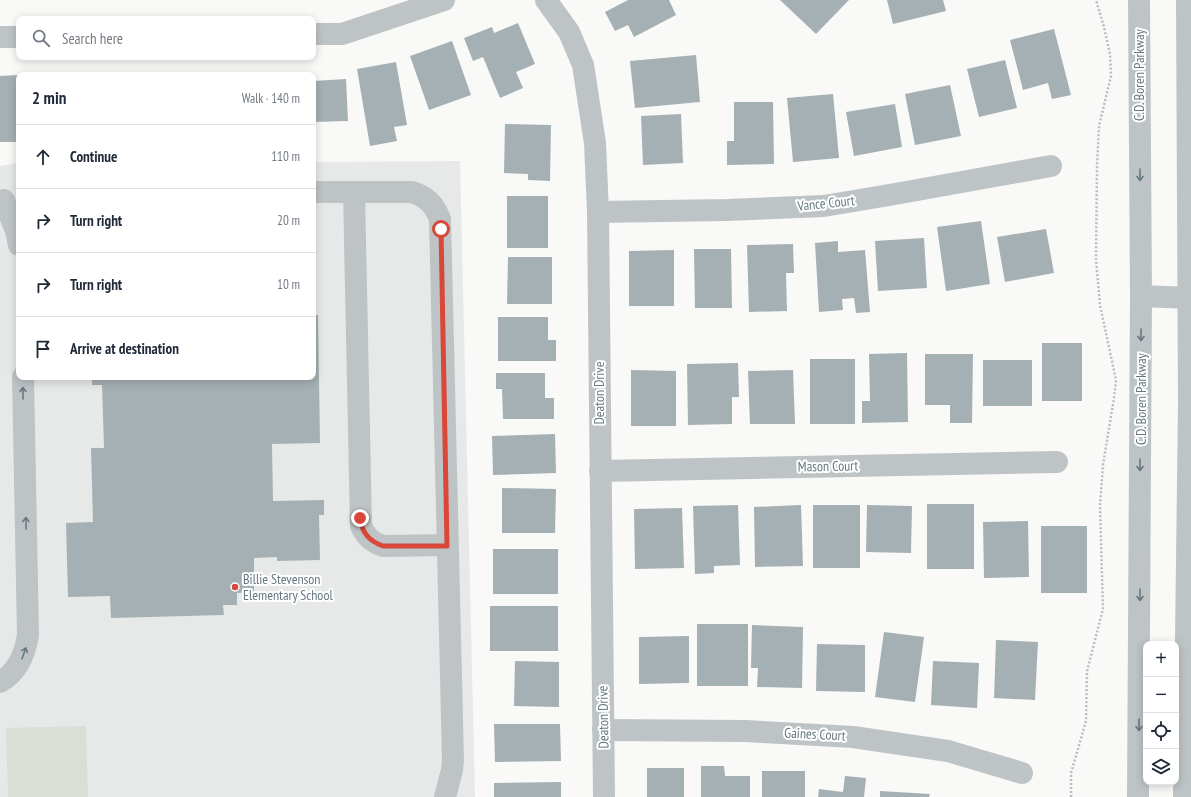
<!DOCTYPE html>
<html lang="en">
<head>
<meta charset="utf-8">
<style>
	body { margin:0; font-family:"PT Sans Narrow",sans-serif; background:#f6f6f7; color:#1f2937 }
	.controls { position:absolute; right:12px; bottom:12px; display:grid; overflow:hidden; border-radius:8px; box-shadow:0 2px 10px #0003 }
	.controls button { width:36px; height:36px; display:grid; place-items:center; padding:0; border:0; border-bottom:1px solid #e0e1e3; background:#fff; color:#1f2937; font:20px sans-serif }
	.stop { position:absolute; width:12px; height:12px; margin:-9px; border:3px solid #d84738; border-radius:50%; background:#fff }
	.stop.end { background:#d84738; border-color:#fff; box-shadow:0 1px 4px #0008 }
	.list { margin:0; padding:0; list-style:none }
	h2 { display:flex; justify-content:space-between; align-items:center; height:52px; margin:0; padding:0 16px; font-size:17px }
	h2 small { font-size:13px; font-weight:400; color:#747a83 }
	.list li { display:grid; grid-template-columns:26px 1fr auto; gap:12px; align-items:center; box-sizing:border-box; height:64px; padding:0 16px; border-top:1px solid #e0e1e3 }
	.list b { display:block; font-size:15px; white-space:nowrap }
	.list em { font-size:13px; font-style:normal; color:#747a83 }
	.icon { flex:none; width:22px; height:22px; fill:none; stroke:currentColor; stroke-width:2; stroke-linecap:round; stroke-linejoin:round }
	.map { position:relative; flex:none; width:1191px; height:797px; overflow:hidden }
	.search { position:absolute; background:#fff; box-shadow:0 2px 10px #0003; left:16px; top:16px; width:300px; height:44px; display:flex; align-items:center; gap:10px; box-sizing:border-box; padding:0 14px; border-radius:8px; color:#747a83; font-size:15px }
	.panel { position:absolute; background:#fff; box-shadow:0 2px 10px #0003; left:16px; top:72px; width:300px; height:308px; border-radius:8px }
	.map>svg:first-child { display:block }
	.built { fill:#e7e9e8 }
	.green { fill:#daded7 }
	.building { fill:#a5b0b4 }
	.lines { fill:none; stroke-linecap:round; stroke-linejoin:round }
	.path { stroke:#b9bdbf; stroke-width:2.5; stroke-dasharray:2 2; stroke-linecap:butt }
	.minor { stroke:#bec4c6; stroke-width:22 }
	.oneway { stroke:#667980 }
	.route { stroke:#d84738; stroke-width:5 }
	.poi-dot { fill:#d84738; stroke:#fff; stroke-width:1.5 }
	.labels { text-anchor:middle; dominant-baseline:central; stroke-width:4; stroke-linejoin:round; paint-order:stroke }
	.street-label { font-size:14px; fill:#667980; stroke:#fff }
	.poi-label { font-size:14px; fill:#667980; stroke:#fff; text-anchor:start }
</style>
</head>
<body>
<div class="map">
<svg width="1191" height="797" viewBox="0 0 1191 797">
	<rect width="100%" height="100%" fill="#f9f9f7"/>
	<path class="built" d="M460 161 475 797H0V166L19 163V377H313V162Z"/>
	<path class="green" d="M86 726 88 797H8L6 728Z"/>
	<g class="building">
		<path d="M628 0H669L676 15 634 37 628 25 615 31 605 12Z"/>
		<path d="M780 0H849L816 34Z"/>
		<path d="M887 0H943L946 11 893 24Z"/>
		<path d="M518 23 535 64 516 72 523 88 500 98 483 57 473 61 464 38 492 27 494 33Z"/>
		<path d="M1054 29 1071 95 1052 99 1048 83 1023 90 1010 40Z"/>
		<path d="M452 41 471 95 429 110 410 56Z"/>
		<path d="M696 55 700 102 635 108 630 61Z"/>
		<path d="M1005 60 1017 108 979 117 967 69Z"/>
		<path d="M396 62 407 125 394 127 397 141 370 146 357 69Z"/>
		<path d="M19 75V142H0V76Z"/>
		<path d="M346 79 348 121 313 122V81Z"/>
		<path d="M950 85 961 136 915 145 905 94Z"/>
		<path d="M833 94 839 158 793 162 787 98Z"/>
		<path d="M734 102H773L774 164 727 165V141H734Z"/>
		<path d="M895 104 902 147 854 156 846 112Z"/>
		<path d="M681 114 683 163 643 165 641 116Z"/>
		<path d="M505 124 551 125 550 181 528 180V174L504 173Z"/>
		<rect x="507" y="196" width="41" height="52"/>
		<path d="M981 221 990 284 946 291 937 227Z"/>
		<path d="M1046 229 1054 273 1005 282 997 237Z"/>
		<path d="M924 238 927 288 878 291 875 241Z"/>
		<path d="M838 241V252L865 250 870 312 856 313 854 298 842 299 843 310 819 312 815 243Z"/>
		<path d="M793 244 794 273H786L787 311 749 312 747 245Z"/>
		<path d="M694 249H731L732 308H695Z"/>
		<path d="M674 250V306H629V251Z"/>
		<path d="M508 257H552V304H507Z"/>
		<path d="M313 315H318L320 443 272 444 273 501 324 500V515H319L320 560 277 561V557L254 558V592L237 593V605H223L224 615 111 618 110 596 68 597 66 523 93 522 91 448H104L102 385H92V377H313Z"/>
		<path d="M498 317H548V340H556V361H498Z"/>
		<rect x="1042" y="343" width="40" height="58"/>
		<path d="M907 353 908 422 862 423V401H870L869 354Z"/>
		<path d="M925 354H973L972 423H950V405H925Z"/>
		<rect x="810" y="359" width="45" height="65"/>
		<rect x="983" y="360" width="49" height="46"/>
		<path d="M738 363 739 397H732V424L688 425 687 364Z"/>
		<path d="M631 370 676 371V426H631Z"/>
		<path d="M793 370 795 424H750L748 371Z"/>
		<path d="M496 373H545V398H554V419H503L502 389H496Z"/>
		<path d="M555 434 556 473 493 475 492 436Z"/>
		<path d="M502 488 556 489 555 533H502Z"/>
		<rect x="927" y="504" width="47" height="65"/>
		<path d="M738 505 740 565 714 566V573L695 574 693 506Z"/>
		<path d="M801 505 803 566 755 567 754 507Z"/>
		<rect x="813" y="505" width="47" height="63"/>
		<path d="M867 505 912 506 911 553 866 552Z"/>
		<path d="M682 508 684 568 635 569 634 509Z"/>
		<path d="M1028 521 1029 577 984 578 983 522Z"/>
		<rect x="1041" y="526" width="46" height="67"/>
		<rect x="493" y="549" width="65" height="45"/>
		<rect x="490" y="606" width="68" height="45"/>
		<rect x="697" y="624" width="51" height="62"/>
		<path d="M752 625 803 627 802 688 757 687 758 668H751Z"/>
		<path d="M884 632 924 637 915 702 875 697Z"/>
		<path d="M689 636V683L639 684V637Z"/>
		<path d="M996 640 1038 642 1035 700 994 698Z"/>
		<path d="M817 644 865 645V692L816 691Z"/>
		<path d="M515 661 559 662V707L514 706Z"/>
		<path d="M933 661 979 663 977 708 931 705Z"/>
		<path d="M494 724H560L561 761 495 762Z"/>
		<path d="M701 766H724L725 776H750V797H701Z"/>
		<rect x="647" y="768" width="37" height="29"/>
		<rect x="762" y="771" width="43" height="26"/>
		<path d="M845 776 866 778 864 797H818L819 789 843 792Z"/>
		<path d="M561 782V797H494V783Z"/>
		<path d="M880 791 930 794 929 797H880Z"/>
	</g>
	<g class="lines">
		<path class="path" d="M1071 797V773L1086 721 1087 671 1103 609 1100 506 1103 465 1114 398 1116 380 1100 305 1096 259 1097 166 1099 126 1111 76 1110 54 1104 27 1096 0"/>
		<g class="minor">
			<path d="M546 0 569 32 583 65 595 143 598 212 604 797"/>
			<path d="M313 34H342L444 0"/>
			<path d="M0 37H19"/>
			<path d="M313 192H412C427 197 434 204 440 219L453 760 452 770 445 797"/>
			<path d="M354 192 361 526C366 537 372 542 383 546L447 545"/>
			<path d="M4 200 16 231 19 245"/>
			<path d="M598 212 727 210 824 206 895 194 1051 166"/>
			<path d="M1141 296 1191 298"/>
			<path d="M600 471 1057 462"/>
			<path d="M0 682C18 672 25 654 28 635L23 377"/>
			<path d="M603 730 745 731 853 737 948 751 1022 773"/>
			<path d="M1138 797 1141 296 1139 0"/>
			<path d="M1184 797 1189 404 1187 0"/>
		</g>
	</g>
	<defs><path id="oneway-shaft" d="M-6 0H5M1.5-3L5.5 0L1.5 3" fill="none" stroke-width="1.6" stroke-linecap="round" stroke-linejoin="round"/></defs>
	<g class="oneway">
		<use href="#oneway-shaft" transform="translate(1140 175) rotate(90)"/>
		<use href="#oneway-shaft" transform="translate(1141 335) rotate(90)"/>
		<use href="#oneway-shaft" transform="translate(23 393) rotate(-91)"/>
		<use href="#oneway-shaft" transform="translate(1140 465) rotate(90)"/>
		<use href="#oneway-shaft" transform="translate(26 523) rotate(-91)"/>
		<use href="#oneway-shaft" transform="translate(1140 595) rotate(90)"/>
		<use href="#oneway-shaft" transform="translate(24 653) rotate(-71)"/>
		<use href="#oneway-shaft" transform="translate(1139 725) rotate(90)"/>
	</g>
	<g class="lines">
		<path class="route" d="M360 518C362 533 369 541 383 546H447L441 229"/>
	</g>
	<circle class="poi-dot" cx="235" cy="587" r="4"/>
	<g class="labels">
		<g class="street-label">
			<text transform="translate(1139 75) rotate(-90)">C.D. Boren Parkway</text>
			<text transform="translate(826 203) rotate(-6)">Vance Court</text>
			<text transform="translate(599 393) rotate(-90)">Deaton Drive</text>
			<text transform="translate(1141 399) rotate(-90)">C.D. Boren Parkway</text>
			<text transform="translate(828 466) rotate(-1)">Mason Court</text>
			<text transform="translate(603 717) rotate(-91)">Deaton Drive</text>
			<text transform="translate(815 734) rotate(3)">Gaines Court</text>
		</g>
		<g class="poi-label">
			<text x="243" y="579">Billie Stevenson<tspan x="243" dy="16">Elementary School</tspan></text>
		</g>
	</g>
</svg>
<div class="controls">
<button>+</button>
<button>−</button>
<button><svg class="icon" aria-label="locate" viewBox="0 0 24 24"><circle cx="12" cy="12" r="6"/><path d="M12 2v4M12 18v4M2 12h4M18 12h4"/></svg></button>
<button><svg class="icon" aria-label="layers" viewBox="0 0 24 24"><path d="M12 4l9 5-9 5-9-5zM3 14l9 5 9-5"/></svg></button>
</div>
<div class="stop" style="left:441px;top:229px"></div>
<div class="stop end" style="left:360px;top:518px"></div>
<div class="search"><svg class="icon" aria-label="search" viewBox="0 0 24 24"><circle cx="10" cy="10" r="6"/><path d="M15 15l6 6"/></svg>Search here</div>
<section class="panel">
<h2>2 min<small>Walk · 140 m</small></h2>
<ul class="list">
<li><svg class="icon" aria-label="ahead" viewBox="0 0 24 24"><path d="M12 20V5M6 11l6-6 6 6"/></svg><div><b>Continue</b></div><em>110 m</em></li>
<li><svg class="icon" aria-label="right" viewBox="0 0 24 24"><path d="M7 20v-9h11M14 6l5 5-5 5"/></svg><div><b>Turn right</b></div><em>20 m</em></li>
<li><svg class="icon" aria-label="right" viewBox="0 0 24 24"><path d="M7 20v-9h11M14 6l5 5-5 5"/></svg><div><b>Turn right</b></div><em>10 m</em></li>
<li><svg class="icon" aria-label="arrive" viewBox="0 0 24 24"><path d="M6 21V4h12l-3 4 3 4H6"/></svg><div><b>Arrive at destination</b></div></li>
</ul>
</section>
</div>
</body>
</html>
